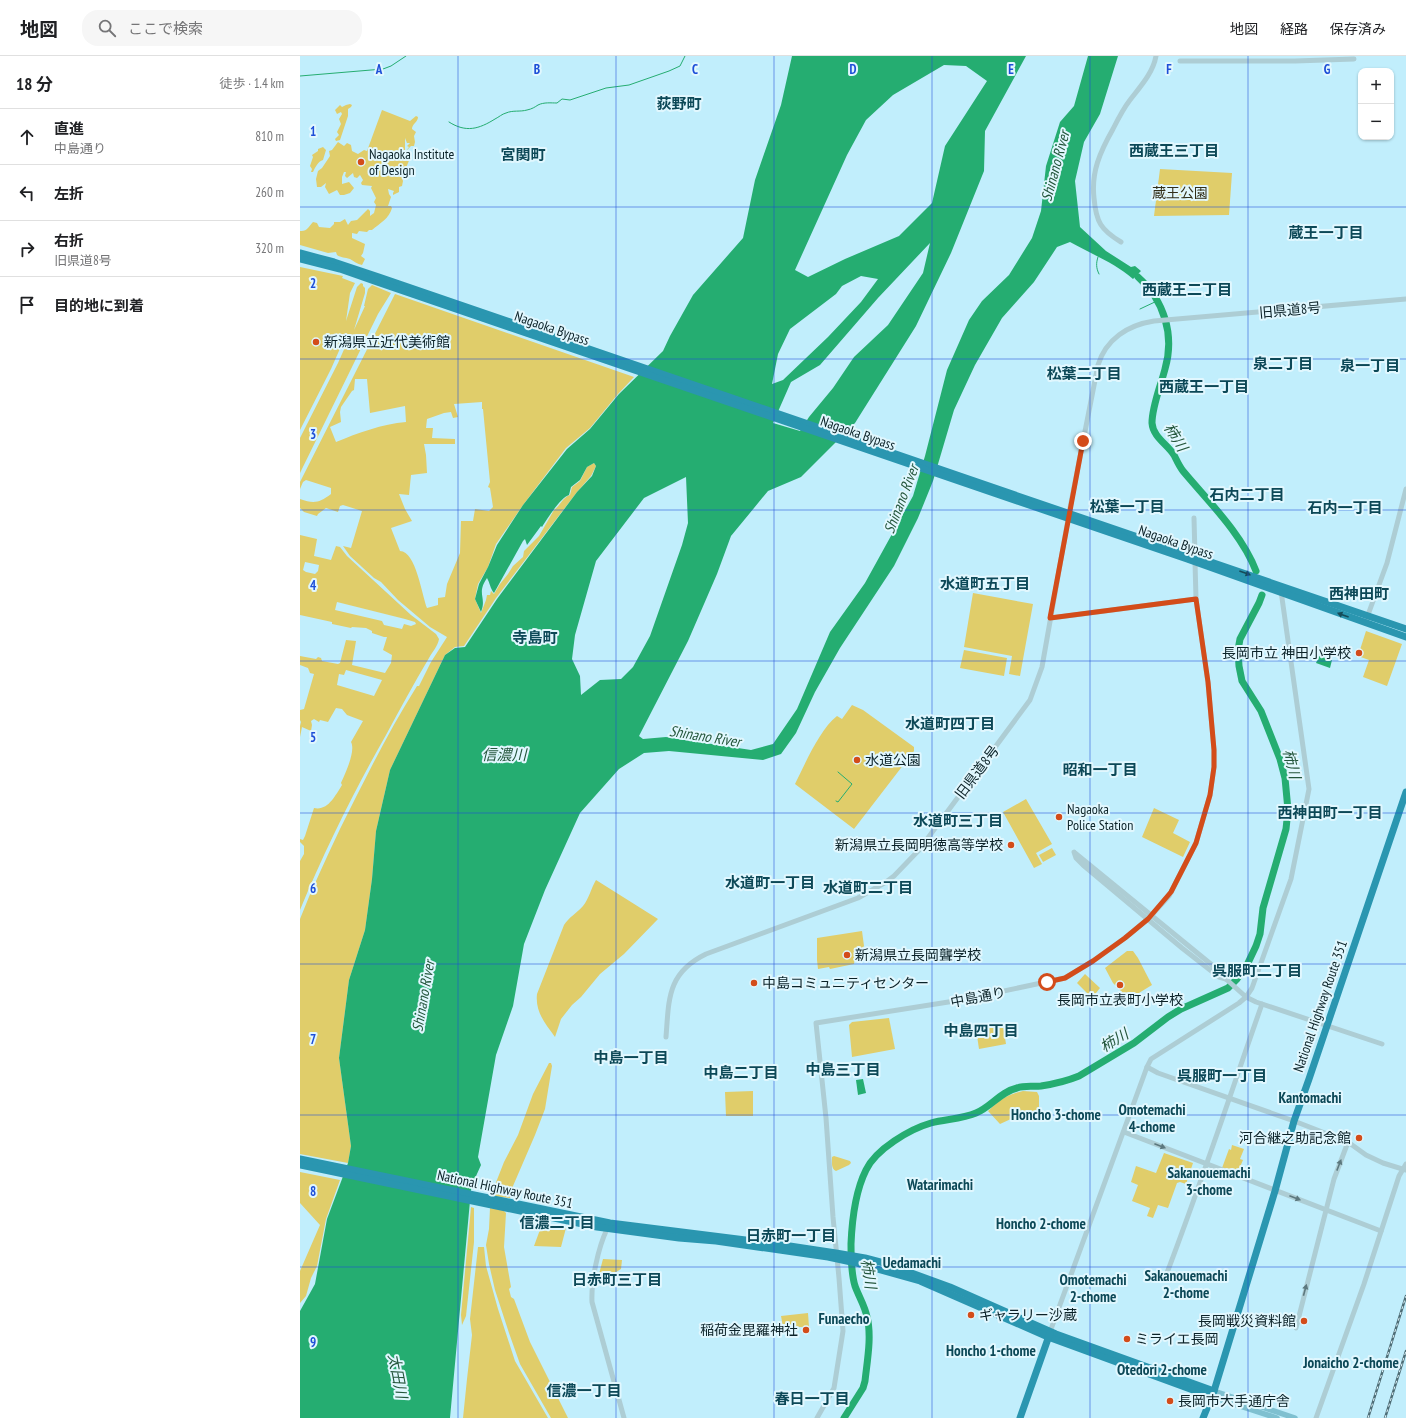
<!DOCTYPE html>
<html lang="ja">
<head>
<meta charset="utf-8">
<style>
	body { margin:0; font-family:"PT Sans Narrow","Noto Sans JP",sans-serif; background:#f6f6f6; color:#202124 }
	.controls { position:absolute; right:12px; top:12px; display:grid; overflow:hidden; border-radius:8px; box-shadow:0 1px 3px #0004 }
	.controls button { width:36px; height:36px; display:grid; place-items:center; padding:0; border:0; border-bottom:1px solid #e0e0e0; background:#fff; color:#202124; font:20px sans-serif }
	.stop { position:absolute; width:12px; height:12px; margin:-9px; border:3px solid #d34c1a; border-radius:50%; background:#fff }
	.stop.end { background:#d34c1a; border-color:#fff; box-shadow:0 1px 4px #0008 }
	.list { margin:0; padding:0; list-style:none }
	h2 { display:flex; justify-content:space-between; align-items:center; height:52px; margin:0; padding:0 16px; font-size:17px }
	h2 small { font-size:13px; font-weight:400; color:#757577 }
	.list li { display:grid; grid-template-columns:26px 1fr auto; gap:12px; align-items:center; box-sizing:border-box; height:56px; padding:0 16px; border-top:1px solid #e0e0e0 }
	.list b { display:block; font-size:15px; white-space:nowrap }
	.list p { margin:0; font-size:13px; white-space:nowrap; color:#757577 }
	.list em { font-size:13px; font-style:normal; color:#757577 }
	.icon { flex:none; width:22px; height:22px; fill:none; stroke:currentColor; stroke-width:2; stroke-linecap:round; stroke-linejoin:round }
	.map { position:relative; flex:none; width:1106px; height:1362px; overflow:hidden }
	header { display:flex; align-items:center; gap:24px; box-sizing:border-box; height:56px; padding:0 20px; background:#fff; border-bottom:1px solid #e0e0e0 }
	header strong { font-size:19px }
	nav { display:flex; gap:22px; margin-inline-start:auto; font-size:14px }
	.search { width:280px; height:36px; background:#f6f6f6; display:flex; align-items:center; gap:10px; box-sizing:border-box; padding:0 14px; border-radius:16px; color:#757577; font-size:15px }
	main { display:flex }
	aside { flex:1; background:#fff }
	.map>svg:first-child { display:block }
	.green { fill:#e0cd6a; fill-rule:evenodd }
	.water { fill:#25ad71; fill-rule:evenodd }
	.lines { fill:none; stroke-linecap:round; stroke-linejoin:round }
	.stream { stroke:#25ad71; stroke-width:1 }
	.river { stroke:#25ad71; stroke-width:7 }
	.secondary { stroke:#adcdd4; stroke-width:5 }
	.primary { stroke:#7fc0d0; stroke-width:5.5 }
	.highway { stroke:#2a96b0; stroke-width:7 }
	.rail-casing { stroke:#4d6c75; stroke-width:2.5 }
	.rail { stroke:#e1f7fe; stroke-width:1; stroke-dasharray:3; stroke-linecap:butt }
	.oneway { fill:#164b58 }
	.oneway2 { fill:#5c787e }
	.route { stroke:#d34c1a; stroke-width:5 }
	.grid { fill:none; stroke:#1d4ed8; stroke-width:1; stroke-opacity:0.55 }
	.poi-dot { fill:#d34c1a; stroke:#e1f7fe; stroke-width:1.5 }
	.labels { text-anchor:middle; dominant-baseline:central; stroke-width:4; stroke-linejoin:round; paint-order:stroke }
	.poi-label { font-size:14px; fill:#0b2228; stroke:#e1f7fe; text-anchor:start }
	.park-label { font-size:14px; fill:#322e19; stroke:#e1f7fe }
	.street-label { font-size:14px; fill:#0b2228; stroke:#e1f7fe }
	.neighbourhood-label { font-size:15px; font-weight:bold; fill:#0c4857; stroke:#e1f7fe }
	.water-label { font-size:15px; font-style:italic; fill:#24563c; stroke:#e1f7fe }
	.grid-label { font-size:13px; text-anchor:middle; font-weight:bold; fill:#1d4ed8; stroke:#e1f7fe; stroke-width:4; stroke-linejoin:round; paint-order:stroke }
</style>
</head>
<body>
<header>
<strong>地図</strong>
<div class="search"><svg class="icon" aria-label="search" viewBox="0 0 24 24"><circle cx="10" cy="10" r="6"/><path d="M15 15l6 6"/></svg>ここで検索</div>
<nav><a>地図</a><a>経路</a><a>保存済み</a></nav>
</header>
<main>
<aside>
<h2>18 分<small>徒歩 · 1.4 km</small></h2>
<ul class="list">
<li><svg class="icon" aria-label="ahead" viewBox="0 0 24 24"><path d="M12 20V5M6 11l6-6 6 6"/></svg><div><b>直進</b><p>中島通り</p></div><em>810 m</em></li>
<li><svg class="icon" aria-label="left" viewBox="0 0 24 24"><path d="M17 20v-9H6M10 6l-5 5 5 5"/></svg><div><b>左折</b></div><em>260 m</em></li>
<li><svg class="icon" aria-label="right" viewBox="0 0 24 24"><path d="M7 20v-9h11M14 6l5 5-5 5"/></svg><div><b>右折</b><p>旧県道8号</p></div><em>320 m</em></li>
<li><svg class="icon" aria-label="arrive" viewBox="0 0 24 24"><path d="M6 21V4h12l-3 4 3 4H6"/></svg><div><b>目的地に到着</b></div></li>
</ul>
</aside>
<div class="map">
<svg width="1106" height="1362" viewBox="0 0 1106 1362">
	<rect width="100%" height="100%" fill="#c1eefc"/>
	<g class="green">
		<path d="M50 48 52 49 51 51 48 53V60L40 84 36 85 35 83 39 79 37 76 41 68 39 63 42 58 41 56 37 58 35 54 40 49 42 51 46 49Z"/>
		<path d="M82 54 110 65 116 60 118 61C118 66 112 68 112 73L116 76 114 80 115 86 114 90H111L106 95 109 91 107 90 110 87H107L105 82V98L102 105 105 101 110 102 102 122 103 125 102 130 99 131V136L93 139V137L94 135 88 133 89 138 91 141 88 150H91L92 152C89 163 80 167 72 174H69L67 176 59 175 57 178 52 177V182L65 188 63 197 61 200 65 203 62 209C57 208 54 205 50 203 45 201 41 202 37 199L36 196 28 197 0 189V175C7 176 9 170 13 166L17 167 19 171 30 172 34 168V166H40L45 163 48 169 51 165 57 164 68 153 70 155V160L74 157 76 149 74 146 76 142 71 132 72 130 62 129 61 127 63 124 60 119 57 122 54 121 53 117 47 122 45 120 46 116H44L42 121V128L49 126 54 132 50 137 44 139H40L37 134 29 138 25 131 26 127 21 131H17L16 123 18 115 22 112 30 100 29 95 32 94 38 86 44 90 47 87 51 89 52 95 58 98 64 94 67 95Z"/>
		<path d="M23 91 26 94 23 104C18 105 15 112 13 116H11L12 113 10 110 13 101 12 99 18 95V93Z"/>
		<path d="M860 113 932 117 929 159 854 160Z"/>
		<path d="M0 211 43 220 42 222 55 227 50 237 46 265 57 231 61 227 63 228V230L65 232V237L54 274 65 250H64L68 233 72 229 91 237 78 258 0 417V382L38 307 46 289 42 288 31 313 0 374Z"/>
		<path d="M95 238 334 321 318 338 290 372 266 392 223 449 196 488 188 511 178 528 175 543 181 557 186 544 187 539H190L191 535 194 538 200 528 208 518 213 510 223 501 224 495 239 480 254 454C260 450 263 441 270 439L272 431 280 425 287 411 294 407 296 410 291 420 277 436 196 542 164 590 155 591 145 599 90 714 76 775 72 823 65 874 49 924 39 1002 51 1090 48 1107 0 1098V863C12 832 26 803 40 773 64 725 88 676 117 630H119L131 606 147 581 130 571 98 544 81 526 74 522 50 500 43 490 51 492 62 455 43 449 40 450 38 456 26 452 18 458 17 460 4 456 0 452V443C14 448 19 447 31 438V432L6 424 3 426 0 433V426ZM55 323H67L70 357 105 350 106 366C82 368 58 377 36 386L30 371 41 366 40 356 41 351 52 335 54 334ZM182 346V353H183L190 426 188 431 190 432 193 451 189 455 175 453 173 465H161L160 497 147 528 145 541 138 542V549L127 552C122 540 116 495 100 495L91 472 112 465 105 453 99 438 109 439 111 419 127 417 126 399 124 388H155V383L132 382 133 372H126L127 363 144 357 151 356 153 362 158 361 154 348Z"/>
		<path d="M0 479 17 483 14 500 31 504 36 490 40 491 47 500 111 559 136 578 139 583C138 590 132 596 129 602 114 627 100 653 86 679 54 735 25 794 0 854V805L4 798V790L0 786V783L3 784 5 780 14 752C28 755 35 740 42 729L41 727C45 718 56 695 51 686L63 665 47 659 42 653 36 652 28 666 20 664 19 666 14 663 11 665 12 669 11 675 2 671 0 681V670L1 666 0 664V654L4 653 14 618 10 617 8 612 0 609V600L16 603 18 601 21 602 22 605 38 608 40 607 46 584 56 585 52 609 85 617 91 607 92 599 83 594 87 581H84L72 577V575L66 572 52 571 51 572 32 568V566L0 559ZM5 506 19 509 18 515 15 518 6 516 3 514ZM37 546 105 563 115 566 116 568 111 570 104 568 102 573 84 569 82 565 35 554ZM46 614 82 624 74 640 37 629 39 618 44 619Z"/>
		<path d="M673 537 733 548 720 620 709 618 712 600 664 591Z"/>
		<path d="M1066 575 1102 588 1087 630 1063 621 1069 604 1058 600Z"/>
		<path d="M664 594 707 602 704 620 660 612Z"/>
		<path d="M552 649 563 654 614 691V695L554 773 495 728C505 708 520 673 537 660L542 663Z"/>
		<path d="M726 743 752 788 736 797 742 808 734 812 703 756Z"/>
		<path d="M854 752 879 764 873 777 890 786 883 801 842 781Z"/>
		<path d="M752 792 756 799 743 806 739 799Z"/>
		<path d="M296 824 358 863 324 898 300 918 281 941 272 949 261 963 255 981C245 967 235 956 237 938L264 869C269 861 277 857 283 850 289 843 291 832 296 824Z"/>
		<path d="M562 875 564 890 555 901 554 908 530 913 529 911 518 913 517 904V882Z"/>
		<path d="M827 895H833L838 902 852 929 829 943 813 927 805 912Z"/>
		<path d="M785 918 800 932 792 942 777 927Z"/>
		<path d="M589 962 595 993 552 1001 549 969 552 966Z"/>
		<path d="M703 969 706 988 679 993 676 973Z"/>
		<path d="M249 1007H251L252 1010 245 1053 235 1079 213 1130 210 1142 193 1140V1134L204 1106 218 1079 233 1038Z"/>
		<path d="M453 1035V1060H426L425 1036Z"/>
		<path d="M723 1035 737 1036 739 1040V1056L732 1060 728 1057H724L700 1068 688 1055C701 1043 706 1039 723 1035Z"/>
		<path d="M932 1089 944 1093 940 1103 943 1104 937 1118 922 1112 929 1093 931 1094Z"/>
		<path d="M864 1097 893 1107 886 1128 880 1126 877 1127 868 1152 858 1149 853 1162 847 1160 850 1152 832 1145 838 1129 831 1126 836 1110 856 1117Z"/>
		<path d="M534 1100 550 1105 551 1107 549 1109 536 1115C531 1113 532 1106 532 1101Z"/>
		<path d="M0 1116 40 1124 26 1163 17 1210 11 1222 6 1240 0 1247V1215L20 1169 0 1147Z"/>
		<path d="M171 1151 174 1152V1186L166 1260 162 1269 161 1259Z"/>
		<path d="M190 1152 203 1154 206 1157 204 1191 211 1231 209 1233 211 1241 214 1243 230 1286 268 1362H251L220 1308 209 1277 195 1234 189 1208 186 1189 189 1173Z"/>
		<path d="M234 1166 266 1172 261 1191 234 1190 241 1171 233 1168Z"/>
		<path d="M178 1191H184L186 1210 198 1253 215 1305 248 1362H163L167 1323 172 1279 170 1263Z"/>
		<path d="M303 1203 322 1204 321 1213 316 1216 299 1218Z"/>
		<path d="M508 1257 509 1271H483L481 1260Z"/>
	</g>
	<g class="water">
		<path d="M492 0H726L685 75 684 115 651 197 616 270 555 367 501 421 468 435 431 480 417 518 388 585 339 680 343 683 366 681 451 694 473 688 497 653 530 576 565 527 613 440 625 400 647 314 669 264 682 245 709 219 732 182 741 155 746 110 760 66 774 50 788 0H818L800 58 784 86 775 125 780 171 806 195 831 211 835 210 841 215 833 223C815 207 791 198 770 186L757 191 734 226 702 262 675 309 654 354 633 425 618 462 594 510 540 592 515 636 496 677 481 698 463 704 369 695 344 697 319 713 280 757 245 834 224 888 213 950 196 999 178 1101 181 1109 172 1129 171 1134 150 1362H0V1255L15 1228 27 1163 48 1107 51 1090 39 1002 49 924 65 874 72 823 76 775 90 714 145 599 155 592 165 591 197 543 277 436 292 420 296 410 294 407 287 411 280 424 271 431 269 439C261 441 247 463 242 471L241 470 227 489 225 483 223 485 194 537C190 532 190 527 187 522 176 538 187 541 181 556L175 543 179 528 188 511 197 489 223 449 267 393 290 373 319 338 363 295 370 280 393 239 443 182 455 124 481 49ZM644 9 666 10 687 25 645 90 632 147 599 180 545 203 508 221 495 214 547 99 566 64 593 39ZM630 187 623 217 588 269 554 301 533 332 509 361 500 375 473 367 491 326 520 309 578 242ZM561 220 578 223 561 246 528 281 483 324 472 328 478 298 490 273 536 238 542 230ZM386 421 388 467 382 489 350 580 333 611 321 623 300 624 281 639 280 620 272 603 275 579 296 505 344 442Z"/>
		<path d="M1019 600 1032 604 1030 612 1016 607Z"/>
		<path d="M563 1023 566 1037 558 1039 556 1024Z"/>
	</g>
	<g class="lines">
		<g class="stream">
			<path d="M0 20 83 13 91 10 106 0"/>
			<path d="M149 66C166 77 179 73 195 63 199 61 202 58 206 57 213 54 220 56 227 54 232 53 235 51 238 49 244 46 251 47 257 47L262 43 270 44 306 32 329 29 369 15 380 10 385 0"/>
			<path d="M798 201C796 207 796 212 799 218"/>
			<path d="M840 253 857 245"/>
			<path d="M536 745 538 746 552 728 538 716"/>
		</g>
		<g class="river">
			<path d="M838 221C864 244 875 279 865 313 861 329 852 350 852 367 853 381 867 388 874 399 877 405 879 410 883 415 908 445 942 478 956 515"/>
			<path d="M544 1362 563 1332 565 1325C567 1306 572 1280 567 1261 565 1250 559 1241 555 1230 551 1217 551 1202 551 1188 552 1164 555 1136 566 1114 576 1093 610 1073 631 1067 646 1063 662 1063 676 1057 691 1051 700 1036 717 1032 725 1029 733 1031 741 1030 754 1028 767 1025 779 1020L834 987 868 961 881 953 928 932 937 923 947 909 956 890 960 878 963 852 986 773 988 754 985 722 980 703 961 655 942 625 939 610 938 594 940 583 959 547 962 539"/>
		</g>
		<g class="secondary">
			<path d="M880 5H995L1054 3"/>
			<path d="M821 186C801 174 796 166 794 142 791 116 800 96 813 73 818 63 823 53 830 44 840 31 853 17 856 0"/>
			<path d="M894 462 895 500"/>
			<path d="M751 562 896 543"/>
			<path d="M1065 567 1087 507 1106 433"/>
			<path d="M774 796 776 802 783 809 882 892 919 921 926 923 946 941 956 946 1082 988"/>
			<path d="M775 797 923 918 926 923"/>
			<path d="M366 981C369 943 367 917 406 898L558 842 586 826 594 820 619 794 730 644 742 611 770 452 798 309C806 283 828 269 854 265L1106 243"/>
			<path d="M847 1011 858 1017 994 1065 1048 1086 1066 1099 1083 1107 1106 1114"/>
			<path d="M824 1076 1081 1175"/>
			<path d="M307 1173C298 1192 291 1225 292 1246L324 1362"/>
			<path d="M865 1222C900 1131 930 1039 962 948"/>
			<path d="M996 1272 1034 1123 1048 1086"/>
			<path d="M750 1276 847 1011 851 1003 939 947 946 941 952 932 991 823 1009 733 981 535"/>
			<path d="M517 1362 534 1332 543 1275 539 1222 533 1161 526 1062 516 967 661 944 765 922 793 905 825 882 848 863 869 840 896 787 910 739 914 711V694L908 627 896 543 895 506"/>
			<path d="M1016 1362 1064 1228 1099 1120 1106 1108"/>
		</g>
		<g class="primary">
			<path d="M914 1335 995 1362"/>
			<path d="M912 1341 977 1362"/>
		</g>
		<g class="highway">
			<path d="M0 197 34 206 79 221 1106 573"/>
			<path d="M0 203 40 213 77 226 887 503 1106 581"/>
			<path d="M0 1103 310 1167 470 1187 536 1197 565 1202 584 1207 650 1231 756 1278 914 1335"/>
			<path d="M0 1109 297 1171 379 1182 416 1185 528 1201 556 1207 620 1225 748 1281 912 1341"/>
			<path d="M720 1362 750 1277"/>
			<path d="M903 1362 914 1335 975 1135 994 1065 1009 1023 1106 736"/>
		</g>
		<g class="rail-casing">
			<g id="rail">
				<path d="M1068 1362 1106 1240"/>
				<path d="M1085 1362 1106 1295"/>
			</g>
		</g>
		<use href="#rail" class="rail"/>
	</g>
	<defs><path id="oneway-solid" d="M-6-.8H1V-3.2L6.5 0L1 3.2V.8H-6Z"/></defs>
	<g class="oneway">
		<use href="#oneway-solid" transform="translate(945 517) rotate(20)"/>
		<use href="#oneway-solid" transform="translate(1043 559) rotate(-160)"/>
	</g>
	<g class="oneway2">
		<use href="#oneway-solid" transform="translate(860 1090) rotate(21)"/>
		<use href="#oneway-solid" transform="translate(1039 1109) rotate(-69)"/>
		<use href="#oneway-solid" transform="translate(995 1142) rotate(21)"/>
		<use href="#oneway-solid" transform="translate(1005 1234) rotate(-75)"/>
	</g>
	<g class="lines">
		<path class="route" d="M747 926 765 922 793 905 825 882 848 863 871 836 896 787 910 739 914 711V694L908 626 896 543 750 562 783 385"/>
	</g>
	<path class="grid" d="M158 0V1362M316 0V1362M474 0V1362M632 0V1362M790 0V1362M948 0V1362M0 151H1106M0 303H1106M0 454H1106M0 605H1106M0 757H1106M0 908H1106M0 1059H1106M0 1211H1106"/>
	<g class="poi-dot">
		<circle cx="61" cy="106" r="4"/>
		<circle cx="16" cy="286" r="4"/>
		<circle cx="1059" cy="597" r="4"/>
		<circle cx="557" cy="704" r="4"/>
		<circle cx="759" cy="761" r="4"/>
		<circle cx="711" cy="789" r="4"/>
		<circle cx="547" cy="899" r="4"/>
		<circle cx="454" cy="927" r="4"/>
		<circle cx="820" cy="929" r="4"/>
		<circle cx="1059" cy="1082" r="4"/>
		<circle cx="671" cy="1259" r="4"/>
		<circle cx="1004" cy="1265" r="4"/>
		<circle cx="506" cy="1274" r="4"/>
		<circle cx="827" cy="1283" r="4"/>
		<circle cx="870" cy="1345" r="4"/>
	</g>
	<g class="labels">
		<g class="poi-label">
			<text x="69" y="98">Nagaoka Institute<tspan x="69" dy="16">of Design</tspan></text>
			<text x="24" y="286">新潟県立近代美術館</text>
			<text x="1051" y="597" text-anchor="end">長岡市立 神田小学校</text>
			<text x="565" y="704">水道公園</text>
			<text x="767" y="753">Nagaoka<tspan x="767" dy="16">Police Station</tspan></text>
			<text x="703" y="789" text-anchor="end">新潟県立長岡明徳高等学校</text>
			<text x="555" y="899">新潟県立長岡聾学校</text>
			<text x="462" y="927">中島コミュニティセンター</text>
			<text x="820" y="944" text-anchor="middle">長岡市立表町小学校</text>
			<text x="1051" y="1082" text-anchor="end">河合継之助記念館</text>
			<text x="679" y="1259">ギャラリー沙蔵</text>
			<text x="996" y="1265" text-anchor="end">長岡戦災資料館</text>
			<text x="498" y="1274" text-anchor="end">稲荷金毘羅神社</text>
			<text x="835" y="1283">ミライエ長岡</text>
			<text x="878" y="1345">長岡市大手通庁舎</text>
		</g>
		<g class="park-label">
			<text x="880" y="137">蔵王公園</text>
		</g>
		<g class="street-label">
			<text transform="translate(990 254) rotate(-5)">旧県道8号</text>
			<text transform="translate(252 272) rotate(19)">Nagaoka Bypass</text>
			<text transform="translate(558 377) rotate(19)">Nagaoka Bypass</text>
			<text transform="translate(876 486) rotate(19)">Nagaoka Bypass</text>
			<text transform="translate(677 716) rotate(-53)">旧県道8号</text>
			<text transform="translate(678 941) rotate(-11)">中島通り</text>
			<text transform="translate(1020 950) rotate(-71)">National Highway Route 351</text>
			<text transform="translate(205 1133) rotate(12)">National Highway Route 351</text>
		</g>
		<g class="neighbourhood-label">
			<text x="379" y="47">荻野町</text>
			<text x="874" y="94">西蔵王三丁目</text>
			<text x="223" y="98">宮関町</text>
			<text x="1026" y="176">蔵王一丁目</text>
			<text x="887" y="233">西蔵王二丁目</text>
			<text x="983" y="307">泉二丁目</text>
			<text x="1070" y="309">泉一丁目</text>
			<text x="784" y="317">松葉二丁目</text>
			<text x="904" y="330">西蔵王一丁目</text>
			<text x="947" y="438">石内二丁目</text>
			<text x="827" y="450">松葉一丁目</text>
			<text x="1045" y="451">石内一丁目</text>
			<text x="685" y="527">水道町五丁目</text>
			<text x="1059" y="537">西神田町</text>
			<text x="235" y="581">寺島町</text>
			<text x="650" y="667">水道町四丁目</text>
			<text x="800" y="713">昭和一丁目</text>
			<text x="1030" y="756">西神田町一丁目</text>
			<text x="658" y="764">水道町三丁目</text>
			<text x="470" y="826">水道町一丁目</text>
			<text x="568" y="831">水道町二丁目</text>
			<text x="957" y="914">呉服町二丁目</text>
			<text x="681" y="974">中島四丁目</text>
			<text x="331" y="1001">中島一丁目</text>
			<text x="543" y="1013">中島三丁目</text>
			<text x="441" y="1016">中島二丁目</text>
			<text x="922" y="1019">呉服町一丁目</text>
			<text x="1010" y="1041">Kantomachi</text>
			<text x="852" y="1053">Omotemachi<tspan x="852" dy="17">4-chome</tspan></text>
			<text x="756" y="1058">Honcho 3-chome</text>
			<text x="909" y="1116">Sakanouemachi<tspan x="909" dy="17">3-chome</tspan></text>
			<text x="640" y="1128">Watarimachi</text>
			<text x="257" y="1166">信濃二丁目</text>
			<text x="741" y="1167">Honcho 2-chome</text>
			<text x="491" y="1179">日赤町一丁目</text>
			<text x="612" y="1206">Uedamachi</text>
			<text x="886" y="1219">Sakanouemachi<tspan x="886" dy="17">2-chome</tspan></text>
			<text x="317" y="1223">日赤町三丁目</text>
			<text x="793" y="1223">Omotemachi<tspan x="793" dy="17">2-chome</tspan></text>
			<text x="544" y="1262">Funaecho</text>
			<text x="691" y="1294">Honcho 1-chome</text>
			<text x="1051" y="1306">Jonaicho 2-chome</text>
			<text x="862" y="1313">Otedori 2-chome</text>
			<text x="284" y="1334">信濃一丁目</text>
			<text x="512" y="1342">春日一丁目</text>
		</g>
		<g class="water-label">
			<text transform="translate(755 110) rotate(-75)">Shinano River</text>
			<text transform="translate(876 381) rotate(58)">柿川</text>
			<text transform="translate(601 443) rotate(-69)">Shinano River</text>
			<text transform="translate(405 680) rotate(9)">Shinano River</text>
			<text x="204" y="698">信濃川</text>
			<text transform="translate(992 708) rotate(76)">柿川</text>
			<text transform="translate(123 940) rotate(-80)">Shinano River</text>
			<text transform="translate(814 984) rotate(-31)">柿川</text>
			<text transform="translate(569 1218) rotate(81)">柿川</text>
			<text transform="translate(98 1320) rotate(79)">太田川</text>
		</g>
	</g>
	<g class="grid-label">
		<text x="79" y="18">A</text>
		<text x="237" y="18">B</text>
		<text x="395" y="18">C</text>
		<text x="553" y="18">D</text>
		<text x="711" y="18">E</text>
		<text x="869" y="18">F</text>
		<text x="1027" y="18">G</text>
		<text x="13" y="80">1</text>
		<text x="13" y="232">2</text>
		<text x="13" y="383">3</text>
		<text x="13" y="534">4</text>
		<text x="13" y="686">5</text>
		<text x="13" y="837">6</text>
		<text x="13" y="988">7</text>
		<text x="13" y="1140">8</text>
		<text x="13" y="1291">9</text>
	</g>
</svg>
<div class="controls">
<button>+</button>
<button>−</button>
</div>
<div class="stop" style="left:747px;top:926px"></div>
<div class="stop end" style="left:783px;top:385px"></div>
</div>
</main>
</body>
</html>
